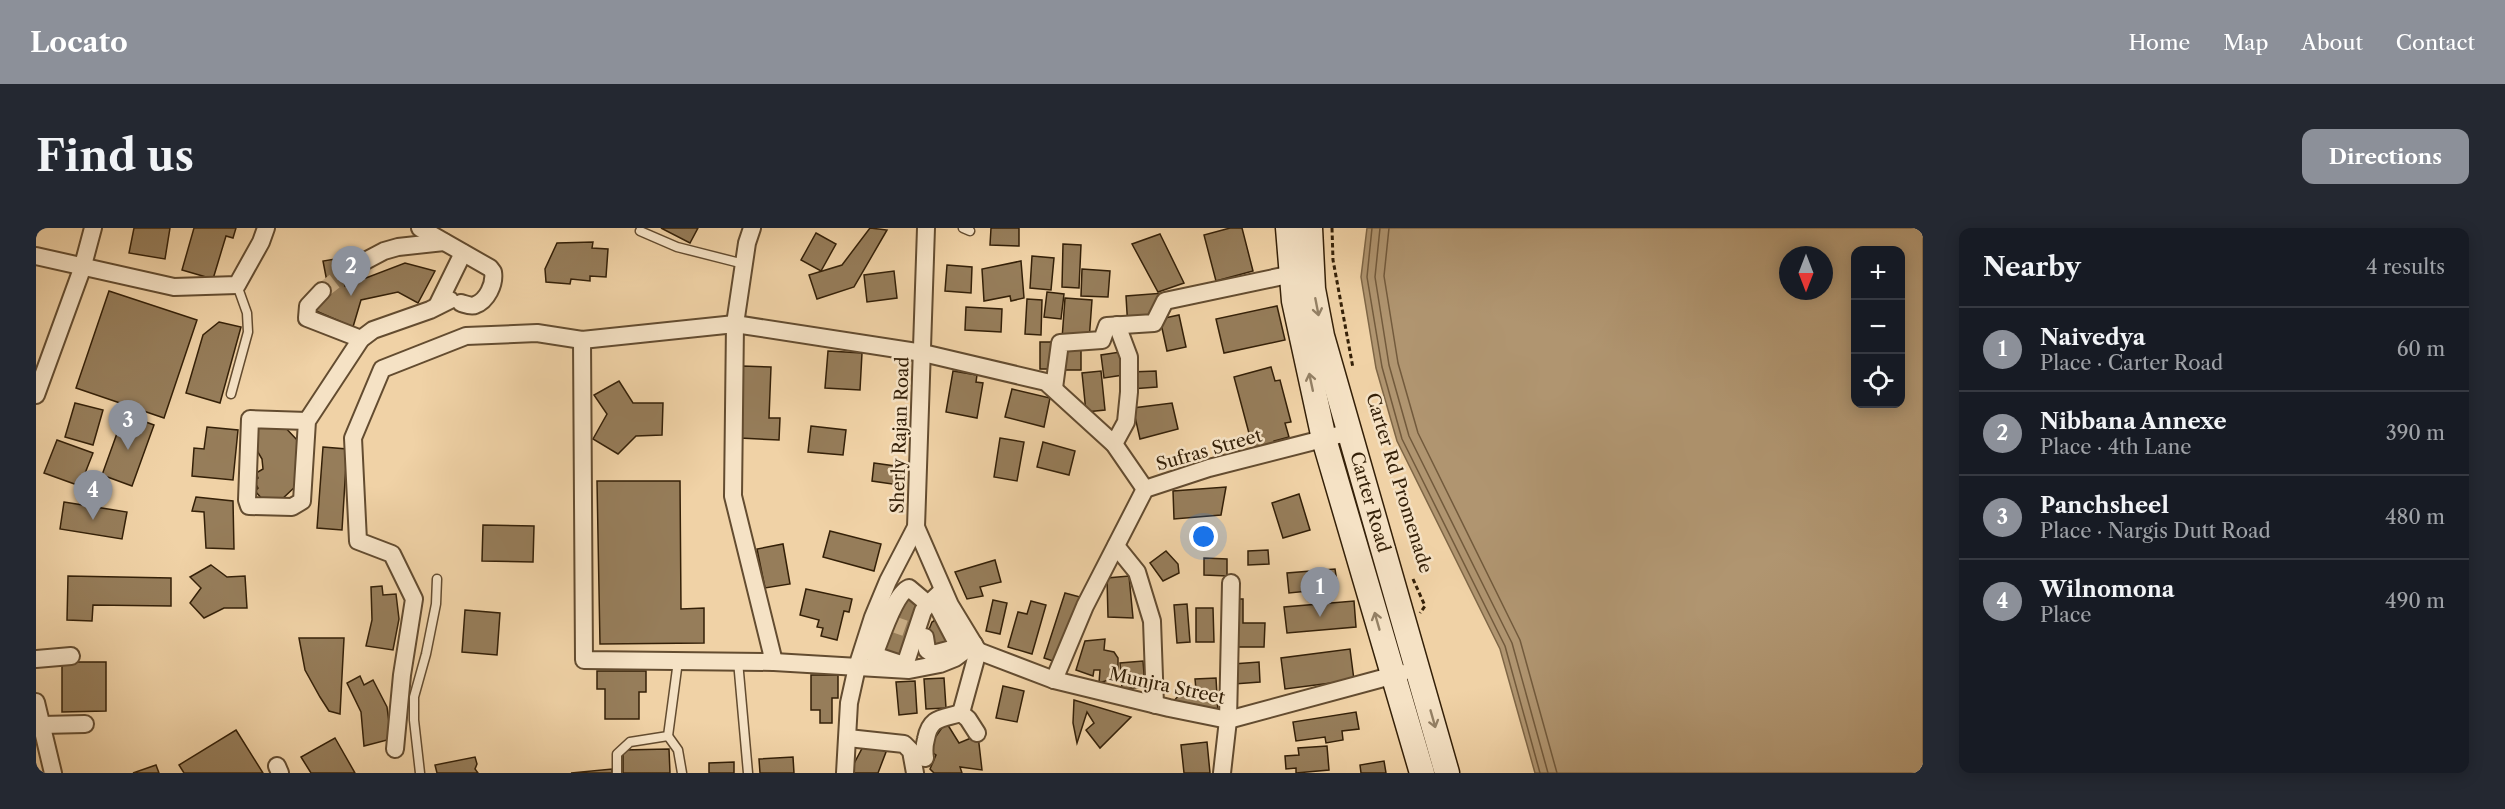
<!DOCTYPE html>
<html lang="en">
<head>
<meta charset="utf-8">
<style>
	body { margin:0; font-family:"Libre Caslon Text",serif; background:#242831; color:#f1f3f6 }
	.controls { position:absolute; right:18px; top:18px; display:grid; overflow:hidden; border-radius:12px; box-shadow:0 3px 15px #0003 }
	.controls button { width:54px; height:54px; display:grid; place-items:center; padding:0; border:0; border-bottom:2px solid #363941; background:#171b24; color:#f1f3f6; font:30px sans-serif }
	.compass { position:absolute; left:1743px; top:18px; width:54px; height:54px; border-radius:50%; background:#171b24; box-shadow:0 3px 15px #0003; rotate:180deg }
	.you { position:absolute; left:1168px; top:309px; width:21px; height:21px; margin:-15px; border:4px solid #fff; border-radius:50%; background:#1a73e8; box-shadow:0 0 0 9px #1a73e833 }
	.badge { display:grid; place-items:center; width:39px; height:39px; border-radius:50%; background:#8c9099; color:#fff; font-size:20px; font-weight:700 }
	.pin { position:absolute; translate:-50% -50px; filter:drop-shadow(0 2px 3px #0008) }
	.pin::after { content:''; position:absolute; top:32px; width:21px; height:18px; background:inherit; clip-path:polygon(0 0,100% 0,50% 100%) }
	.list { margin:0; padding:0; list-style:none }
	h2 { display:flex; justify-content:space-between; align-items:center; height:78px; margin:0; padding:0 24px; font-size:26px }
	h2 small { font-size:20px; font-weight:400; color:#9ea1a6 }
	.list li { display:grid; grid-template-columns:39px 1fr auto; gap:18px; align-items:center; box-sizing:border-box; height:84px; padding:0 24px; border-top:2px solid #363941 }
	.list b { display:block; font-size:22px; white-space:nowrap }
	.list p { margin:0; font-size:20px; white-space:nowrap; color:#9ea1a6 }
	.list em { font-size:20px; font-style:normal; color:#9ea1a6 }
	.icon { flex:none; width:33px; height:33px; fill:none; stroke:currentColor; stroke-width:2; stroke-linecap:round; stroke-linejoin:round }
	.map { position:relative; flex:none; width:1887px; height:545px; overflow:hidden; border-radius:12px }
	header { display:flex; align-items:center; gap:36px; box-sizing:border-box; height:84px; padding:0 30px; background:#8c9099; color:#fff }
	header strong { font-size:28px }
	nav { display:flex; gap:33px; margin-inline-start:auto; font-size:21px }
	.intro { display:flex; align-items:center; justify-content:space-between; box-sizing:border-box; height:144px; padding:0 36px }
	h1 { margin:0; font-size:42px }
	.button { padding:15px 27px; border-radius:12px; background:#8c9099; color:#fff; font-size:21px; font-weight:700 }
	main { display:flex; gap:36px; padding:0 36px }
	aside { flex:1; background:#171b24; border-radius:12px; box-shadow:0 3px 15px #0003 }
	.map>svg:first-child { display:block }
	.water { fill:#b09570; stroke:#7e6646; stroke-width:1.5; fill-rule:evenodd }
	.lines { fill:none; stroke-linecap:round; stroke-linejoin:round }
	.shore { stroke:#725a3c; stroke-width:1.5 }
	.building { fill:#967d5a; stroke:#342008; stroke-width:1.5 }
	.minor-tunnel { stroke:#caae86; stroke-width:16; stroke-dasharray:16 8; stroke-linecap:butt }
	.service-casing { stroke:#634c30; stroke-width:11 }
	.minor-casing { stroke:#634c30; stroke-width:20 }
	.secondary-casing { stroke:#342008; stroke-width:27 }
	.path { stroke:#342008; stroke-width:3; stroke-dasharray:4.5 3; stroke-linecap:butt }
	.service { stroke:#f5e2c5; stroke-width:8 }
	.minor { stroke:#f5e2c5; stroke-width:16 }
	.secondary { stroke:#f5e2c5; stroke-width:24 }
	.oneway { stroke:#948166 }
	.labels { text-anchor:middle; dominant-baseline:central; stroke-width:5; stroke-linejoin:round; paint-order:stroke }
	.street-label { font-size:18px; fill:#342008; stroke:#f5e2c5 }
</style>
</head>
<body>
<header>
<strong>Locato</strong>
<nav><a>Home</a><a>Map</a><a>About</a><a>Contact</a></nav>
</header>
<div class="intro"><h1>Find us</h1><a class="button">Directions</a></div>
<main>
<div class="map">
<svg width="1887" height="545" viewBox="0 0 1887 545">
	<rect width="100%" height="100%" fill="#f0d2a6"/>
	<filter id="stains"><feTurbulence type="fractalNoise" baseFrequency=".00333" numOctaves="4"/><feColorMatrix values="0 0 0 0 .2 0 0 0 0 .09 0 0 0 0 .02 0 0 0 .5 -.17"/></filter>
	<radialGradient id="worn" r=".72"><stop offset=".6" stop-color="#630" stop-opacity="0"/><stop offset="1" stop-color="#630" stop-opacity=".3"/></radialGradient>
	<path class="water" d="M1331 0H1887V545H1499L1464 421 1361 213 1340 140 1325 49ZM1820 22H1864V176H1820ZM1752 27H1788V63H1752Z"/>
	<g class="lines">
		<g class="shore">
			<path d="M1336 0 1331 49 1346 139 1366 211 1469 418 1504 545"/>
			<path d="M1344 0 1339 49 1353 137 1373 208 1476 415 1512 545"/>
			<path d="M1353 0 1348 48 1362 135 1382 205 1484 412 1521 545"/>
		</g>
	</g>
	<g class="building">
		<path d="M98 0H134L129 31 93 25Z"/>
		<path d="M158 0H200L197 10 190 8 177 51 146 42Z"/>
		<path d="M625 0H662L654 15Z"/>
		<path d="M834 0 851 2 818 59 781 71 773 47 806 37Z"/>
		<path d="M955 0H983V18L954 17Z"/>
		<path d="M1194 0H1206L1217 43 1180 53 1168 7Z"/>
		<path d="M780 5 800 16 785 43 765 32Z"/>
		<path d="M1124 6 1148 55 1122 64 1096 16Z"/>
		<path d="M557 14 556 20 572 21 570 49 554 48V53L535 51 534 56 510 54 509 41 521 15Z"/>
		<path d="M1027 16 1045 17 1043 60 1026 59Z"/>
		<path d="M996 28 1018 30 1015 62 994 60Z"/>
		<path d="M305 30 309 58 369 35 399 43 382 75 362 64 325 72 317 99 280 83 292 59 287 33Z"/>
		<path d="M985 33 988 70 975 73 974 68 948 73 946 41Z"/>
		<path d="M911 37 936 39 935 65 909 63Z"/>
		<path d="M1046 41 1074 43 1072 69 1045 68Z"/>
		<path d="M858 43 861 70 831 74 828 47Z"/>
		<path d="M73 63 161 92 128 190 40 160Z"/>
		<path d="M1011 64 1028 66 1025 91 1008 89Z"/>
		<path d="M1128 65 1119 99 1092 101 1090 68Z"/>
		<path d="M1029 70 1056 72 1053 113 1026 111Z"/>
		<path d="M991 71 1006 72 1005 107 989 106Z"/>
		<path d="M1241 78 1249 112 1188 125 1180 91Z"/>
		<path d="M930 79 966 81 965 104 929 102Z"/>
		<path d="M1143 87 1150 119 1131 123 1124 91Z"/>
		<path d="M183 94 205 99 184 175 150 165 167 107Z"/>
		<rect x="1004" y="114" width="14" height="27"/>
		<path d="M1045 116V142H1029V117Z"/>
		<path d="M792 123 826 125 824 162 789 160Z"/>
		<path d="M1084 124 1087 147 1068 150 1065 127Z"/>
		<path d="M706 138 735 139 733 190H744L743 212 704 210Z"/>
		<path d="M1235 139 1239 153 1244 152 1255 194 1249 195 1253 209 1238 213 1239 218 1218 224 1198 149Z"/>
		<path d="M917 143 941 147 940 154 947 155 941 190 910 184Z"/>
		<path d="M1065 143 1069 182 1050 184 1046 145Z"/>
		<path d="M1120 143 1121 159 1095 161 1094 144Z"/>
		<path d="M583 153 597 175H627L626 207 600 208 582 226 557 211 571 186 558 167Z"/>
		<path d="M976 161 1014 170 1008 199 969 189Z"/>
		<path d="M39 175 67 182 57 217 29 209Z"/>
		<path d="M1136 175 1142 201 1104 211 1097 180Z"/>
		<path d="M88 186 118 197 96 258 66 247Z"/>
		<path d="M244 194 262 213V256L244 273H228L219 263 222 260 218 253 222 250 220 245 227 241 226 231 213 209 224 195Z"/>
		<path d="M775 198 810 202 807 227 772 224Z"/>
		<path d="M171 199 202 202 197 252 156 248 158 220 168 221Z"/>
		<path d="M964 210 988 214 981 253 958 249Z"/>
		<path d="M21 212 57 225 44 258 8 245Z"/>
		<path d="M1007 214 1039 223 1033 247 1001 239Z"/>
		<path d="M287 219 311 221 306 302 281 300Z"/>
		<path d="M838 235 866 239 863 257 836 253Z"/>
		<path d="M561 253H644L645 381 668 380V415L564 416Z"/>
		<path d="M1190 259 1185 287 1138 291 1137 263Z"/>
		<path d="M1263 266 1274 302 1247 310 1236 275Z"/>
		<path d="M160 269 197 273 198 321 170 320 168 284 156 283Z"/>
		<path d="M28 274 91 284 86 311 24 301Z"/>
		<path d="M447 297 498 298 497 334 446 333Z"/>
		<path d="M794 303 845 316 838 343 787 329Z"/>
		<path d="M747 316 754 356 729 360 721 321Z"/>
		<path d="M1232 322 1233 336 1212 337V323Z"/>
		<path d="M1130 323 1142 336 1143 345 1127 353 1114 335Z"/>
		<path d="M1168 330 1191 331V348L1168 347Z"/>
		<path d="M959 332 965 354 944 359 947 368 931 371 919 344Z"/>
		<path d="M175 337 191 349 209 348 211 380H188L168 390 154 375 165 360 154 349Z"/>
		<path d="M1299 341 1302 360 1253 365 1251 345Z"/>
		<path d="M32 348 135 350V378L57 377 56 393 31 392Z"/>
		<path d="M1093 348 1097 390 1072 389 1071 350Z"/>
		<path d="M346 358 347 367 360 366 363 391 357 422 330 418 336 392 335 359Z"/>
		<path d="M770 361 816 371 813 384 808 383 801 412 785 408 787 400 781 399 783 392 764 387Z"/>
		<path d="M869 365 885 372 862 434 843 426Z"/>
		<path d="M1029 365 1044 369 1023 435 1008 430Z"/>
		<path d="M1198 371H1207V395H1229L1228 419H1198Z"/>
		<path d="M957 372 971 375 964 406 950 403Z"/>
		<path d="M995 373 1010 377 996 426 972 419 982 384 991 386Z"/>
		<path d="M1318 373 1320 399 1251 405 1248 379Z"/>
		<path d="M1151 376 1154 414 1141 415 1138 377Z"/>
		<path d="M1160 380H1177L1178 414H1160Z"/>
		<path d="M429 382 464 385 461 427 426 424Z"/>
		<path d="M904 389 918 416 894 421 892 404 896 394Z"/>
		<path d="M263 410H308L304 486 293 483 284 469 269 442Z"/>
		<path d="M1069 411 1068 422 1078 424 1082 430V446H1076V451L1063 455 1064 442H1058L1057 448 1040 442 1049 413Z"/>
		<path d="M1314 421 1318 452 1249 461 1245 430Z"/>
		<path d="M1107 433 1109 459 1086 461 1084 435Z"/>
		<path d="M26 434H70V483L26 484Z"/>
		<path d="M1223 434 1224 454 1198 456 1197 436Z"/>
		<path d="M561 443H610V464H603V491H569V461H561Z"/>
		<path d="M775 447H802V470H796V495H784V482H775Z"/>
		<path d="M324 448 328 457 337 452 351 479 355 511 328 518 325 484 311 455Z"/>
		<path d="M908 450 910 480 890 481 888 451Z"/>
		<path d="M1180 450 1182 485 1134 477 1147 463 1160 462 1159 451Z"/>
		<path d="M879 453 881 485 863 487 860 454Z"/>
		<path d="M967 458 988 463 981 494 960 490Z"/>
		<path d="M1038 472 1095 489 1064 520 1050 502 1058 495 1051 484 1041 515 1037 495Z"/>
		<path d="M1320 484 1323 501 1306 503 1307 512 1290 515 1289 509 1260 513 1257 494Z"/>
		<path d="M910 494 923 515 942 507 946 542 924 539 926 545H898L894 541 900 527 891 521Z"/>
		<path d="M200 502 227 545H148L143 537Z"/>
		<path d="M299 510 319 545H275L265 529Z"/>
		<path d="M830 513 850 524 842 545H816L814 543Z"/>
		<path d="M1171 514 1174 545H1148L1145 517Z"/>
		<path d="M1291 518 1293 542 1260 545V540L1250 541 1249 528 1263 527 1262 520Z"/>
		<path d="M633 521 634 545H587V522Z"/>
		<path d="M439 529 441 536 439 541 442 545H401L399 537Z"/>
		<path d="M757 529 758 545H724L723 531Z"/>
		<path d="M1348 533 1350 545H1325L1324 537Z"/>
		<path d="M698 534V545H673V535Z"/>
		<path d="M120 537 123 545H97Z"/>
		<path d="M576 541V545H535Z"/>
	</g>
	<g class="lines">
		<g class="minor-tunnel">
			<path d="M286 63 314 41"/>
			<path d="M854 395 877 403"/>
		</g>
		<g class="service-casing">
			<g id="service">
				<path d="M927 0 934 3"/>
				<path d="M604 3 641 19 708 36"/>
				<path d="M195 166 212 104 211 85 201 57"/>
				<path d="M702 433 712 545"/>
				<path d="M632 508 642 522 646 545"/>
				<path d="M384 545 378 492V469L390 426 400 376 401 351"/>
				<path d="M581 545V526L594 514 632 508 642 433"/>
			</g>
		</g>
		<g class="minor-casing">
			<g id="minor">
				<path d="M384 0 454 40 457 44C459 56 451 73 439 77 435 79 429 76 425 75"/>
				<path d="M716 0 711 15 699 96 697 268 738 434"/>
				<path d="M0 28 138 59 201 57 225 14 230 0"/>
				<path d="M314 41 348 23 362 19 408 14"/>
				<path d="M286 63 272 78 271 90 325 111"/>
				<path d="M401 78 427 25"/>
				<path d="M546 112 548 432 738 434 873 442 904 436 919 430 938 416"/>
				<path d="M1018 160 1024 115 1066 112 1071 98 1118 95 1129 73 1266 44"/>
				<path d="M0 167 46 41 57 0"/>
				<path d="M271 193 214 191 211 272 213 278 256 279 266 273 271 193 325 111 337 102 394 82 414 72"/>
				<path d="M1078 216 1090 194 1093 164V129L1081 97"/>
				<path d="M880 299 914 377 942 423"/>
				<path d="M1080 318 1101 344 1116 393 1119 477"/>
				<path d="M892 376 873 360C858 366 845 411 838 427L865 436 870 434 887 383 892 376 907 362"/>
				<path d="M889 409 891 422 897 426 923 419 903 381"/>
				<path d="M942 423 1018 452 1133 480 1192 492 1366 445"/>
				<path d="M0 431 35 428"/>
				<path d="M1018 452 1049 378 1109 261 1173 240 1314 204"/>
				<path d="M0 474 17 545"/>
				<path d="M925 485 942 423"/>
				<path d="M6 497 49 496"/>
				<path d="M812 510 868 516 875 523 879 545"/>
				<path d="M359 521 366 447 378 371 356 326 322 313 317 210 346 141 430 108 501 105 546 112 699 96 887 125 1010 154 1078 216 1109 261"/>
				<path d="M889 530C888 523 888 518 890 511 894 489 905 491 925 485L932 491 941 505"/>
				<path d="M241 538 244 545"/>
				<path d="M809 545 813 475 821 439 837 389 852 353 880 299 890 0"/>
				<path d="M1186 545 1192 492 1195 355"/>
			</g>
		</g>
		<g class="secondary-casing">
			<g id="secondary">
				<path d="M1252 0 1258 73 1288 211 1386 545"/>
				<path d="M1274 0 1277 61 1286 108 1411 545"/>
			</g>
		</g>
		<g class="path">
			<path d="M1296 0 1297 32 1317 140"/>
			<path d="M1377 351 1389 378 1384 385"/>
		</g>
		<use href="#service" class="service"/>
		<use href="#minor" class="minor"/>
		<use href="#secondary" class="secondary"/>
	</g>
	<defs><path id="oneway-shaft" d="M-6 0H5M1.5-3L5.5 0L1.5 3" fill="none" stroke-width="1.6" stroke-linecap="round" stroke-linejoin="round" transform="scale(1.5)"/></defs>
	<g class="oneway">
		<use href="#oneway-shaft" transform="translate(1281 79) rotate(79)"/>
		<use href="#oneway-shaft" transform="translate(1275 154) rotate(-102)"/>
		<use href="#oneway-shaft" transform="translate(1341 393) rotate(-106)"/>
		<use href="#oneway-shaft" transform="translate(1397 491) rotate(74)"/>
	</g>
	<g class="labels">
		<g class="street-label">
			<text transform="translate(864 207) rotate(-88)">Sherly Rajan Road</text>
			<text transform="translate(1173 222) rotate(-16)">Sufras Street</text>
			<text transform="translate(1363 255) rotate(73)">Carter Rd Promenade</text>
			<text transform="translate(1334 274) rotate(74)">Carter Road</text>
			<text transform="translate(1131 458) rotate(12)">Munjra Street</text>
		</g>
	</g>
	<rect width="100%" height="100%" filter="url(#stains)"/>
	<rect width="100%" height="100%" fill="url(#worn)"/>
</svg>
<div class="controls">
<button>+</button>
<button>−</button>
<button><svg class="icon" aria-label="locate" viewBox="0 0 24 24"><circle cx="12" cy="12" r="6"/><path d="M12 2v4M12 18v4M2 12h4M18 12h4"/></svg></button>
</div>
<svg class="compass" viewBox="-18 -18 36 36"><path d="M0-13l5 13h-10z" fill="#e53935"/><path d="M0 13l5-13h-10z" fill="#9ea1a6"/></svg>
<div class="you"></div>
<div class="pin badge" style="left:1284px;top:389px">1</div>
<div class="pin badge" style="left:315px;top:68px">2</div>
<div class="pin badge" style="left:92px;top:222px">3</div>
<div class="pin badge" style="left:57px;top:292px">4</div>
</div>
<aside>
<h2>Nearby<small>4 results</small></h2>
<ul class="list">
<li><span class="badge">1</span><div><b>Naivedya</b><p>Place · Carter Road</p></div><em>60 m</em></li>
<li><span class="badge">2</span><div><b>Nibbana Annexe</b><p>Place · 4th Lane</p></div><em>390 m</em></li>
<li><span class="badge">3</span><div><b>Panchsheel</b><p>Place · Nargis Dutt Road</p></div><em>480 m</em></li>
<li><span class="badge">4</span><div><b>Wilnomona</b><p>Place</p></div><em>490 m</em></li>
</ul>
</aside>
</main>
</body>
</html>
